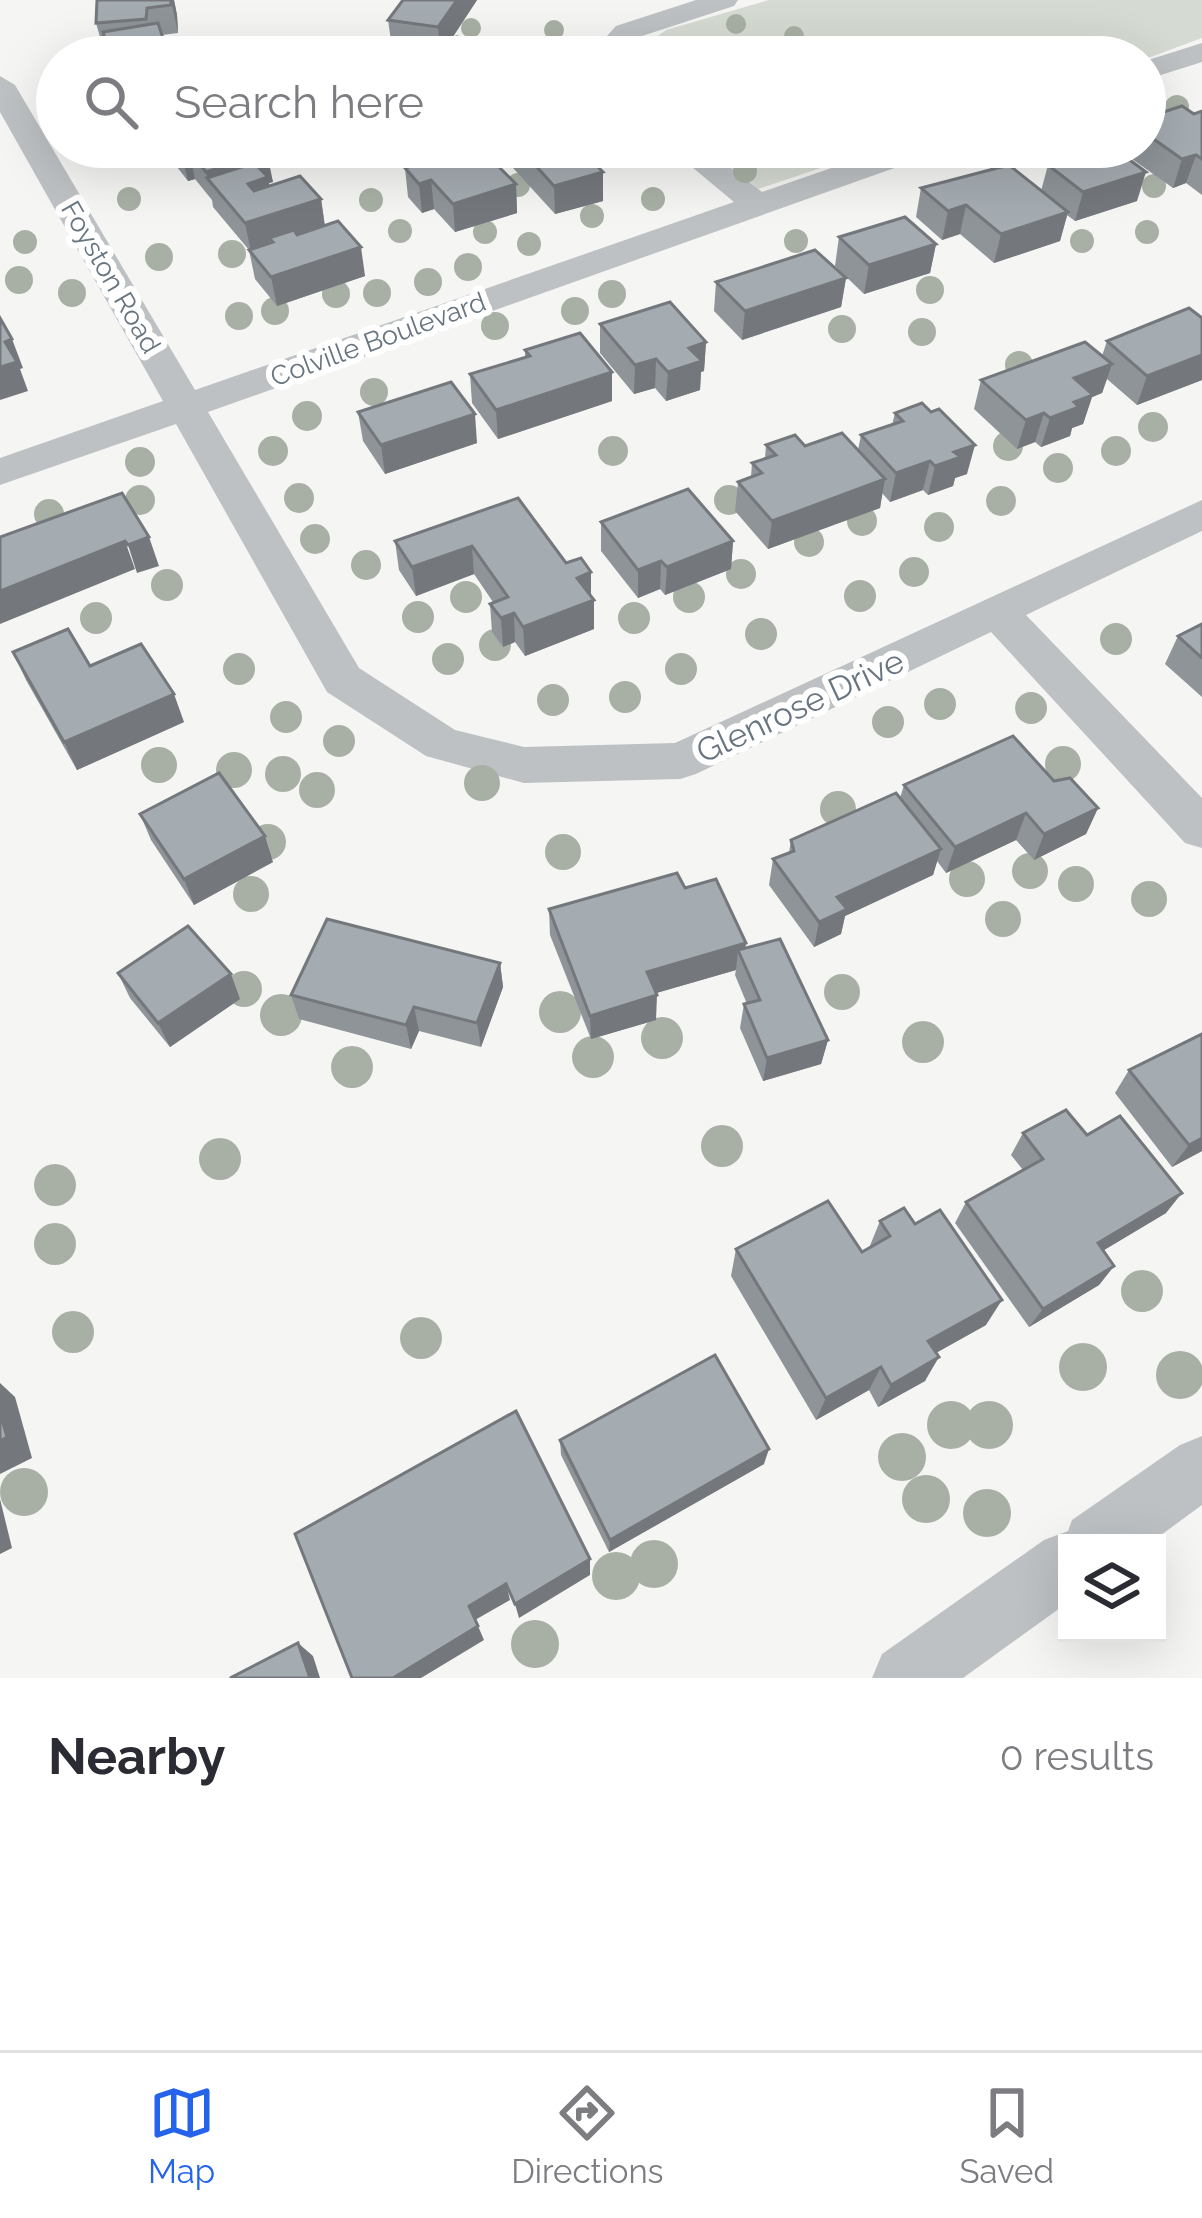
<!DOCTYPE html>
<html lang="en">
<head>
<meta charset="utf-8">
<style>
	body { margin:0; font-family:Raleway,sans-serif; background:#f7f7f7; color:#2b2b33 }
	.controls { position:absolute; right:36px; bottom:36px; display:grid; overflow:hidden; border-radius:0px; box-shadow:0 12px 48px #0002 }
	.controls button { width:108px; height:108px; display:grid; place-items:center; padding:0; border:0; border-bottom:3px solid #e1e1e2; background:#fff; color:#2b2b33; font:60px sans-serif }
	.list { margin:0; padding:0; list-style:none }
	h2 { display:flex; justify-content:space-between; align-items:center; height:156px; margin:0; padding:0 48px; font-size:51px }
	h2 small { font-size:39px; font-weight:400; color:#7c7c81 }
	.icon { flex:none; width:66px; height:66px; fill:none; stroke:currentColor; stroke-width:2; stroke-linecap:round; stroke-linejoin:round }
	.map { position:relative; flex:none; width:1202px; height:1678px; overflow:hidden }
	.search { position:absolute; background:#fff; box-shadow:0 12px 48px #0002; left:36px; right:36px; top:36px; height:132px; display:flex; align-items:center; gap:30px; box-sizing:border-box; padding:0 42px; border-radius:66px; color:#7c7c81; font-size:45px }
	.sheet { height:372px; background:#fff }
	nav { display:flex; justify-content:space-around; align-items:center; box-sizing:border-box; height:168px; border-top:3px solid #e1e1e2; background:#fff; font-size:33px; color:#7c7c81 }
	nav a { display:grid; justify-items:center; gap:6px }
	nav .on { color:#2563eb }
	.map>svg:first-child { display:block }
	.green { fill:#d5dad2 }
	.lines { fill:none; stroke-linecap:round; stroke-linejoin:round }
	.minor { fill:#bdc1c4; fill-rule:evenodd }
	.tree { fill:#a8b0a5 }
	.wall { fill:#8e9498 }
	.shaded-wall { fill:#74787c }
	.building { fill:#a5acb1; stroke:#74787c; stroke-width:3 }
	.labels { text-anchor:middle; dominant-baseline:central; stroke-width:12; stroke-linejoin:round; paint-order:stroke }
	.far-street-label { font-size:27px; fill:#687580; stroke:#fff }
	.street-label { font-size:33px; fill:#687580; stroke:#fff }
</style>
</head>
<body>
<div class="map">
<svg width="1202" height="1678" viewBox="0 0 1202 1678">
	<rect width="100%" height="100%" fill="#f5f5f3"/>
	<g class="green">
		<path d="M769 0H1202V38L1145 59 629 57 666 30Z"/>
		<path d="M709 147H883L758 189Z"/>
	</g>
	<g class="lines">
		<g class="minor">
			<path d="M696 0H738L734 6 636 38 619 57H588L616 26Z"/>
			<path d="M1202 43V62L1145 80V61Z"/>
			<path d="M0 76 15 85 195 390 734 202 668 147H704L762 192 892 147H939L934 154 208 412 359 668 455 730 524 747 675 743 1202 500V531L1026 615 1202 798V848L1185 843 991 632 696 774 680 779 524 783 426 756 327 692 176 424 0 485V458L163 401 0 112Z"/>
			<path d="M1202 1436V1505L1150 1543H1067V1603L963 1678H872L882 1654 1044 1540 1068 1531 1072 1520 1180 1445Z"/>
		</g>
	</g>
	<g class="tree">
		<circle cx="736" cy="24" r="10"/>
		<circle cx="471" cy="28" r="10"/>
		<circle cx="554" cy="30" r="10"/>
		<circle cx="794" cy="36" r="10"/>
		<circle cx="1177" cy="107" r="12"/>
		<circle cx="745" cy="171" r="12"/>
		<circle cx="518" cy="185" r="12"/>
		<circle cx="1154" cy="186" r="12"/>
		<circle cx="129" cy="199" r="12"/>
		<circle cx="653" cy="199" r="12"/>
		<circle cx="371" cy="200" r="12"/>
		<circle cx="592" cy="216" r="12"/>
		<circle cx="400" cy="231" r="12"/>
		<circle cx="485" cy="232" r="12"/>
		<circle cx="1147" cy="232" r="12"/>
		<circle cx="796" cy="241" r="12"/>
		<circle cx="1082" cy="241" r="12"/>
		<circle cx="25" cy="242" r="12"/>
		<circle cx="529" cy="244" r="12"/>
		<circle cx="232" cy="254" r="14"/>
		<circle cx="159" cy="257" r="14"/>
		<circle cx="468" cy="267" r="14"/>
		<circle cx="19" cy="280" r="14"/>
		<circle cx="428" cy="282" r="14"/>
		<circle cx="930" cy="290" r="14"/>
		<circle cx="72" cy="293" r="14"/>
		<circle cx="377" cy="293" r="14"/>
		<circle cx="336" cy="294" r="14"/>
		<circle cx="612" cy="294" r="14"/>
		<circle cx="275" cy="311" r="14"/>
		<circle cx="575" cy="311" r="14"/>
		<circle cx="239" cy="316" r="14"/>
		<circle cx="495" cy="326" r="14"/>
		<circle cx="842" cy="329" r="14"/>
		<circle cx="922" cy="332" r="14"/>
		<circle cx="1019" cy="365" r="14"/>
		<circle cx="374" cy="392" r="14"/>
		<circle cx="307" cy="416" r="15"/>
		<circle cx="1153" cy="427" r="15"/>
		<circle cx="1008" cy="446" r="15"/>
		<circle cx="273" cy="451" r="15"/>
		<circle cx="613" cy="451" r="15"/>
		<circle cx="1116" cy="451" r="15"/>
		<circle cx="140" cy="462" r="15"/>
		<circle cx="1058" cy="468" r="15"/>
		<circle cx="299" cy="498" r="15"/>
		<circle cx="140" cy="500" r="15"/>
		<circle cx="729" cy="500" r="15"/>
		<circle cx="1001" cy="501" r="15"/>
		<circle cx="49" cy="514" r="15"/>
		<circle cx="862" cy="521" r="15"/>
		<circle cx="939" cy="527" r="15"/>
		<circle cx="315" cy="539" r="15"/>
		<circle cx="809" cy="542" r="15"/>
		<circle cx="366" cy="565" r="15"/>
		<circle cx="914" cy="572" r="15"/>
		<circle cx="741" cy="574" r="15"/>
		<circle cx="167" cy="585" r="16"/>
		<circle cx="860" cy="596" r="16"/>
		<circle cx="466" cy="597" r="16"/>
		<circle cx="689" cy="597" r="16"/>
		<circle cx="418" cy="617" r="16"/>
		<circle cx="96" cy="618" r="16"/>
		<circle cx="634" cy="618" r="16"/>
		<circle cx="761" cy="634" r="16"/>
		<circle cx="1116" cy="639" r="16"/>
		<circle cx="495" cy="645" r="16"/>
		<circle cx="448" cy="659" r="16"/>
		<circle cx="239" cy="669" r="16"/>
		<circle cx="681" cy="669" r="16"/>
		<circle cx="625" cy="697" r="16"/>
		<circle cx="553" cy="700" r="16"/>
		<circle cx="940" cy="704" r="16"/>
		<circle cx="1031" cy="708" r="16"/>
		<circle cx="286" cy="717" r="16"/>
		<circle cx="888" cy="722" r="16"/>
		<circle cx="339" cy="741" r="16"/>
		<circle cx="1063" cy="764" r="18"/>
		<circle cx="159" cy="765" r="18"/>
		<circle cx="234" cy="770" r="18"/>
		<circle cx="283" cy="774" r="18"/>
		<circle cx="482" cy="783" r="18"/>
		<circle cx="317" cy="790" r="18"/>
		<circle cx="838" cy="809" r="18"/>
		<circle cx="268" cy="842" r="18"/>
		<circle cx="563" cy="852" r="18"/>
		<circle cx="1030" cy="871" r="18"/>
		<circle cx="967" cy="879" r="18"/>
		<circle cx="1076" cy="884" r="18"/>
		<circle cx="251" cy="894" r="18"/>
		<circle cx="1149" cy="899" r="18"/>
		<circle cx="1003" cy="919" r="18"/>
		<circle cx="244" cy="989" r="18"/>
		<circle cx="842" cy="992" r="18"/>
		<circle cx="560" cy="1012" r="21"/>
		<circle cx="281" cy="1015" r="21"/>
		<circle cx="662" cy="1038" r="21"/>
		<circle cx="923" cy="1042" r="21"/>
		<circle cx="593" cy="1057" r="21"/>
		<circle cx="352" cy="1067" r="21"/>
		<circle cx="722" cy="1146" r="21"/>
		<circle cx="220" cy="1159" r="21"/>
		<circle cx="55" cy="1185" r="21"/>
		<circle cx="55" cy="1244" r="21"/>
		<circle cx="1142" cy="1291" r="21"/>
		<circle cx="73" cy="1332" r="21"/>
		<circle cx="421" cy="1338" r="21"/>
		<circle cx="1083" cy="1367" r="24"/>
		<circle cx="1180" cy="1375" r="24"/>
		<circle cx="951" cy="1425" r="24"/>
		<circle cx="989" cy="1425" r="24"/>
		<circle cx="902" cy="1457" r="24"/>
		<circle cx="24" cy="1492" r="24"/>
		<circle cx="926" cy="1499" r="24"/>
		<circle cx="987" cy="1513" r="24"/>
		<circle cx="654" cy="1564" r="24"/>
		<circle cx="616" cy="1576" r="24"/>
		<circle cx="535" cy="1644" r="24"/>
	</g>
	<g class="wall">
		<path d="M97 0H174L177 15 178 33 162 35 169 57H110L108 51H104L96 23Z"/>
		<path d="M477 0 452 38 479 57H411L410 50 392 48 388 20Z"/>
		<path d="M1202 111V195L1186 183 1173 188 1132 159 1136 147H1145V118L1194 114Z"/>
		<path d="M155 147H262L273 182 269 183V186L321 199 325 226 365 276 277 306 255 279 249 250 213 207 212 200 195 179 188 181 177 167 173 153 163 156Z"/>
		<path d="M501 147H578L603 201 555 214 502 156Z"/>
		<path d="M427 155 481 160 516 184 517 213 455 232 434 209 422 213 408 197 405 168 427 162Z"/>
		<path d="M1048 165 1137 201 1075 221 1067 215 1060 241 994 263 960 234 942 240 916 217 921 188 1041 191Z"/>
		<path d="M839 237 936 244 930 273 864 294 835 266Z"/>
		<path d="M846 278 841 307 742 340 714 311 716 282Z"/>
		<path d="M1202 318V380L1137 405 1107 379 1102 393 1092 397 1083 424 1072 428 1070 436 1041 447 1035 442 1017 449 974 409 981 380 1102 356 1107 341Z"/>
		<path d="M600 324 706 342 704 371 701 372 700 390 666 401 655 388 634 394 600 353Z"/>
		<path d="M525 350 612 372V401L498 439 472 403 470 374 525 357Z"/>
		<path d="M358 412 477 443 385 474 363 441Z"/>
		<path d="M895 413 967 474 955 478 953 486 928 495 923 490 890 502 882 493 880 508 768 549 735 511 738 482 751 477 752 463 765 459 766 445 858 450 861 435 892 425Z"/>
		<path d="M518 498 591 597 594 629 525 656 515 642 503 647 492 632 490 604 493 602 474 574 416 596 399 570 395 541Z"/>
		<path d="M601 522 733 541 731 569 665 595 660 589 638 598 601 551Z"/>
		<path d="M1202 624V697L1165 664 1178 636Z"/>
		<path d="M13 652 90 666 184 722 77 770 26 680Z"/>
		<path d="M1054 781 1098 808 1086 834 1034 860 1016 840 946 873 937 861 933 875 845 916 841 934 814 947 769 885 773 859 789 853 791 840 900 798 904 785Z"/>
		<path d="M140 814 273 862 194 905 151 840Z"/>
		<path d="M685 888 746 943 745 949 828 1040 821 1064 763 1081 740 1028 744 1004H747L735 975 736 970 656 993V1020L591 1039 550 935 549 909Z"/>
		<path d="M500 963 503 987 481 1047 419 1031 411 1049 299 1019 291 995Z"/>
		<path d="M118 973 240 999 170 1047 130 998Z"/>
		<path d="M1202 1034V1151L1172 1167 1115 1093 1129 1070Z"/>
		<path d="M1023 1133 1087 1135 1166 1213 1104 1250 1114 1266 1099 1285 1029 1327 955 1223 966 1202 1023 1170 1011 1155Z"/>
		<path d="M880 1221 986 1325 936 1353 925 1381 878 1407 869 1390 816 1420 731 1276 736 1249 862 1252 869 1248Z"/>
		<path d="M560 1440 764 1464 609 1552 561 1455Z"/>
	</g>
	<g class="shaded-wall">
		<path d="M171 0H174L177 15 178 33Z"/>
		<path d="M457 0H477L441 55 438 27Z"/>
		<path d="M121 48 124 57H110L108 50Z"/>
		<path d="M160 147H172L173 153 163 156Z"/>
		<path d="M189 150 195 179 188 181 181 152Z"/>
		<path d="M267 153 273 182 269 183 273 206 207 178 206 172Z"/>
		<path d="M1196 155 1186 183 1173 188 1182 159Z"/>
		<path d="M603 172V201L555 214 554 186Z"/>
		<path d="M1146 172 1137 201 1075 221 1083 192Z"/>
		<path d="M431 180 434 209 422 213 419 184Z"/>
		<path d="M516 184 517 213 455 232 453 204Z"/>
		<path d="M321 199 325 228 274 245 269 238 270 246 251 252 245 223Z"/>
		<path d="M966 205 960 234 942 240 948 211Z"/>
		<path d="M1068 212 1060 241 994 263 1001 234Z"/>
		<path d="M936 244 930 273 864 294 869 265Z"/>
		<path d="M361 247 365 276 277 306 271 277Z"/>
		<path d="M846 278 841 307 742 340 745 311Z"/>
		<path d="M12 339 23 368 20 369 28 391 0 400V367L5 342Z"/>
		<path d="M706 342 704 371 701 372 700 390 666 401 668 372 689 348Z"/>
		<path d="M1202 355V380L1137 405 1147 376Z"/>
		<path d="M656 359 655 388 634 394 635 365Z"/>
		<path d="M1112 364 1102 393 1092 397 1083 424 1072 428 1070 436 1041 447 1050 418 1074 378Z"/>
		<path d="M612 372V401L498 439 496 410Z"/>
		<path d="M1044 413 1035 442 1017 449 1026 420Z"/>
		<path d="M475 414 477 443 385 474 381 445Z"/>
		<path d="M975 445 967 474 955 478 953 486 928 495 935 466 954 452Z"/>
		<path d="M930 461 923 490 890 502 896 473Z"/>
		<path d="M885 479 880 508 768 549 772 521Z"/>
		<path d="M149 537 159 566 137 573 128 545Z"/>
		<path d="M125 541 135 569 0 624V591Z"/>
		<path d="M733 541 731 569 665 595 667 567Z"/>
		<path d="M472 546 474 574 416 596 412 567Z"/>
		<path d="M661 561 660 589 638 598V570Z"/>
		<path d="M591 572V601L577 578Z"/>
		<path d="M594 600V629L525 656 523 627Z"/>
		<path d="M514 613 515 642 503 647 501 618Z"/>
		<path d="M174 694 184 722 77 770 64 742Z"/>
		<path d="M1098 808 1086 834 1034 860 1044 834Z"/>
		<path d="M1026 813 1016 840 946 873 955 847Z"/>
		<path d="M265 836 273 862 194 905 184 879Z"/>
		<path d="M941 849 933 875 845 916 841 934 814 947 819 922 837 897Z"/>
		<path d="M746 943 743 961 738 950 736 970 646 996 647 972Z"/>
		<path d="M500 963 503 987 481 1047 477 1023Z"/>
		<path d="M231 974 240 999 170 1047 158 1023Z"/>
		<path d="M657 995 656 1020 591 1039 590 1016Z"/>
		<path d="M414 1007 419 1031 411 1049 406 1025Z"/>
		<path d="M828 1040 821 1064 763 1081 767 1058Z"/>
		<path d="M1202 1138V1151L1172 1167 1189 1145Z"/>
		<path d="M1182 1193 1166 1213 1084 1262 1098 1243Z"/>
		<path d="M1114 1266 1099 1285 1029 1327 1043 1309Z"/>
		<path d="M1002 1300 986 1325 914 1365 928 1341Z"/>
		<path d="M939 1357 925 1381 878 1407 891 1385Z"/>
		<path d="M881 1367 869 1390 816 1420 826 1398Z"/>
		<path d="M0 1383 15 1397 32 1458 0 1474Z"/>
		<path d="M769 1449 764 1464 609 1552 610 1540Z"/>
		<path d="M0 1499 12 1548 0 1554Z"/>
		<path d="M590 1559V1575L519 1618 515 1604Z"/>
		<path d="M506 1584 510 1600 475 1620 469 1606Z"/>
		<path d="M478 1626 484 1640 421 1678H393Z"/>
		<path d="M298 1643 313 1656 320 1678H310Z"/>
	</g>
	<g class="building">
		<path d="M97 0H171V5L147 8 146 19 96 23Z"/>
		<path d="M403 0H457L438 27 388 20Z"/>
		<path d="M158 23 169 57H124L121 48 108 50 103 32Z"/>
		<path d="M457 37 479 57H417L410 50Z"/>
		<path d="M1182 106 1194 114 1202 111V159L1196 155 1182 159 1145 133V129L1156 126 1145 118Z"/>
		<path d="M177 147H262L267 153 206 172 189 150 181 152Z"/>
		<path d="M455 147H468L481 160 490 158 516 184 453 204 431 180 419 184 405 168 432 160 427 155Z"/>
		<path d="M519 147H578L603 172 554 186Z"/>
		<path d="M1115 149 1146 172 1083 192 1048 165 1086 153 1091 157Z"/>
		<path d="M254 163 268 177 248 184 254 191 300 176 321 199 245 223 207 178Z"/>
		<path d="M1009 165 1068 212 1001 234 966 205 948 211 921 188Z"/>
		<path d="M905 217 936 244 869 265 839 237Z"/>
		<path d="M338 221 361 247 271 277 249 250 273 242 269 238 294 230 297 235Z"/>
		<path d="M815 250 846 278 745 311 716 282Z"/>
		<path d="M670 302 706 342 689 348 702 361 668 372 656 359 635 365 600 324Z"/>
		<path d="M1189 308 1202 318V355L1147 376 1107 341Z"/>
		<path d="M0 318 12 339 5 342 17 362 0 367Z"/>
		<path d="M580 333 612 372 496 410 470 374 530 356 525 350Z"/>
		<path d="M1085 342 1112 364 1074 378 1093 395 1074 402 1079 407 1050 418 1044 413 1026 420 981 380Z"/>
		<path d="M451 382 475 414 381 445 358 412Z"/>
		<path d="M922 403 931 412 939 409 975 445 954 452 961 457 935 466 930 461 896 473 861 435 903 421 895 413Z"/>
		<path d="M842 433 885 479 772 521 738 482 762 473 752 463 776 455 766 445 795 435 805 446Z"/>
		<path d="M688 489 733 541 667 567 661 561 638 570 601 522Z"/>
		<path d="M122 493 149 537 128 545 125 541 0 591V537Z"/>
		<path d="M518 498 566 563 581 558 591 572 577 578 594 600 523 627 514 613 501 618 490 604 508 597 472 546 412 567 395 541Z"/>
		<path d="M1202 624V658L1178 636Z"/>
		<path d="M68 629 90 666 141 644 174 694 64 742 13 652Z"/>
		<path d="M1013 736 1054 781 1070 778 1098 808 1044 834 1026 813 955 847 904 785Z"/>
		<path d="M219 773 265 836 184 879 140 814Z"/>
		<path d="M896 793 941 849 837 897 847 909 819 922 773 859 794 851 791 840Z"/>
		<path d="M677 873 685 888 716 879 746 943 647 972 657 995 590 1016 549 909Z"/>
		<path d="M327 919 500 963 477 1023 414 1007 406 1025 291 995Z"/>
		<path d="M188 926 231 974 158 1023 118 973Z"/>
		<path d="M780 939 828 1040 767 1058 744 1004 760 1000 738 950Z"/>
		<path d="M1202 1034V1138L1189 1145 1129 1070Z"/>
		<path d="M1066 1110 1087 1135 1120 1116 1182 1193 1098 1243 1114 1266 1043 1309 966 1202 1043 1159 1023 1133Z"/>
		<path d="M828 1201 862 1252 890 1236 880 1221 904 1208 915 1224 940 1210 1002 1300 928 1341 939 1357 891 1385 881 1367 826 1398 736 1249Z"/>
		<path d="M715 1355 769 1449 610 1540 560 1440Z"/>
		<path d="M516 1411 590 1559 515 1604 506 1584 469 1606 478 1626 393 1678H352L295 1534Z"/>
		<path d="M0 1413 7 1437 0 1441Z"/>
		<path d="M298 1643 310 1678H230Z"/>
	</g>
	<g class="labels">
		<g class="far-street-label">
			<text transform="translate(111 277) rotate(60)">Foyston Road</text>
			<text transform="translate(378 339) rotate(-20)">Colville Boulevard</text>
		</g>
		<g class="street-label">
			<text transform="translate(800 706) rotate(-25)">Glenrose Drive</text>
		</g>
	</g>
</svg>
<div class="controls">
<button><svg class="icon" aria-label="layers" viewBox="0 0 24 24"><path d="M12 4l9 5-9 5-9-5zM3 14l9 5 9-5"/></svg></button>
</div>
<div class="search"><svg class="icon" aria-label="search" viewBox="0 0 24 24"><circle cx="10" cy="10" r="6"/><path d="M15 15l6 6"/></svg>Search here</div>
</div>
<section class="sheet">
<h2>Nearby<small>0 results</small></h2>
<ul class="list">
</ul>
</section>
<nav>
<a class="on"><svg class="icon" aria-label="map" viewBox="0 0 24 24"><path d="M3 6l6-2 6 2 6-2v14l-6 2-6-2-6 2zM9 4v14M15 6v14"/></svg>Map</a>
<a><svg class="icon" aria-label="directions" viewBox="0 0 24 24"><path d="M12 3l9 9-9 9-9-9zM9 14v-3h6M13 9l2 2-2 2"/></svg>Directions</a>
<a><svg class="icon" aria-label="saved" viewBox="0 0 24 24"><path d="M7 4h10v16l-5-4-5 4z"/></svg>Saved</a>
</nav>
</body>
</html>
